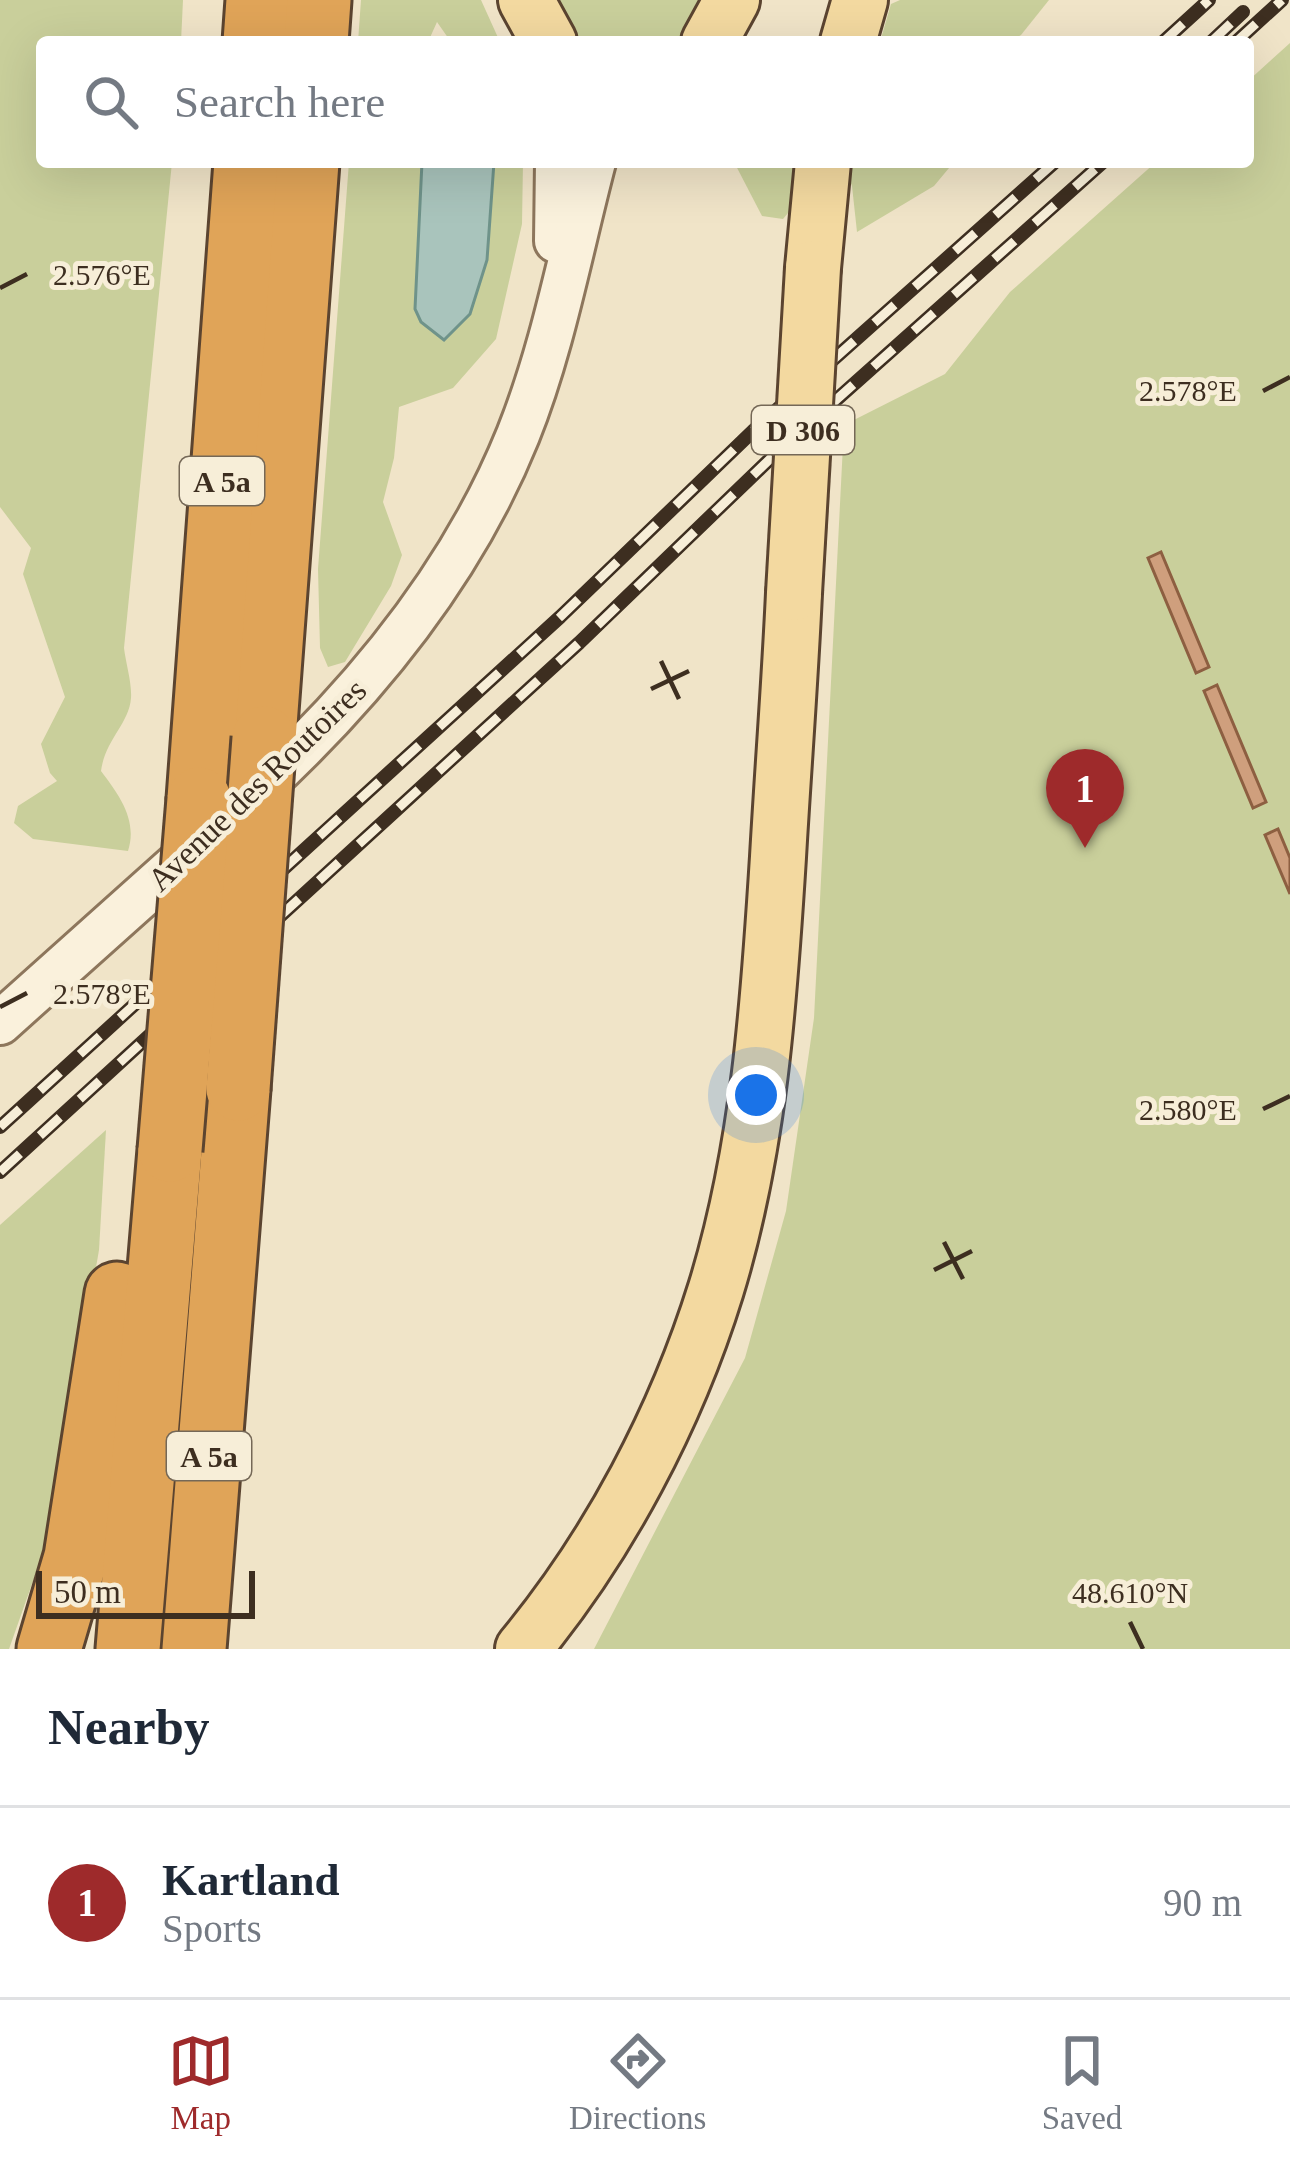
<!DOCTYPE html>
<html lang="en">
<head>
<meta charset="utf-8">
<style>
	body { margin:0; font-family:"Times New Roman",serif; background:#f2f2f3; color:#1f2937 }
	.scale { position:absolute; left:36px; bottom:30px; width:219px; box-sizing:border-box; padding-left:12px; border:6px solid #3d2e20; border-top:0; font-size:33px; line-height:42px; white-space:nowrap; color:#3d2e20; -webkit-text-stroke:9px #f7eed8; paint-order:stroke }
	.you { position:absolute; left:756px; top:1095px; width:42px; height:42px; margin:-30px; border:9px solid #fff; border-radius:50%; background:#1a73e8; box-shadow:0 0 0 18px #1a73e833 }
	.badge { display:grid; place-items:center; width:78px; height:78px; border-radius:50%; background:#9e2a2b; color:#fff; font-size:39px; font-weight:700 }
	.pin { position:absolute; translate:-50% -99px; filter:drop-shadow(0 3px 6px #0008) }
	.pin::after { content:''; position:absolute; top:63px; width:42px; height:36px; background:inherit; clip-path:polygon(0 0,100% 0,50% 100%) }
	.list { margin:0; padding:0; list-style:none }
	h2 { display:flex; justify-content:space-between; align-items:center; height:156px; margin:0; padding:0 48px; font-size:51px }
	h2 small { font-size:39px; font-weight:400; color:#747a83 }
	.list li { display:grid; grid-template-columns:78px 1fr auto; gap:36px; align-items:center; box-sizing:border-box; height:192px; padding:0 48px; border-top:3px solid #e0e1e3 }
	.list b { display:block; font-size:45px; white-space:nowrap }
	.list p { margin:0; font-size:39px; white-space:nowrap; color:#747a83 }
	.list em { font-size:39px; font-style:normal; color:#747a83 }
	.icon { flex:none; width:66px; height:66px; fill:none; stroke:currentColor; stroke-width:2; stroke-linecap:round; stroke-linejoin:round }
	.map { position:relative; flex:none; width:1290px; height:1649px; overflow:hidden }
	.search { position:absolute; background:#fff; box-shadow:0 12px 48px #0002; left:36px; right:36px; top:36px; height:132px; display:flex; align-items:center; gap:30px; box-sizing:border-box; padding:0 42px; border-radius:12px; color:#747a83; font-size:45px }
	.sheet { height:348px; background:#fff }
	nav { display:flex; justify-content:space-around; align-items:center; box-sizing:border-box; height:168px; border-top:3px solid #e0e1e3; background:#fff; font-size:33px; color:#747a83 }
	nav a { display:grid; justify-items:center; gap:6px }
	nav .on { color:#9e2a2b }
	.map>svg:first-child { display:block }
	.green { fill:#c9cf9b }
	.water { fill:#a9c4bc; stroke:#6f938a; stroke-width:3 }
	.building { fill:#cf9f7d; stroke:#8d5f41; stroke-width:3 }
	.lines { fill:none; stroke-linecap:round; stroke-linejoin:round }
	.minor-casing { stroke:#8d765c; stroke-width:48 }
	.major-casing { stroke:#5b4430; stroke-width:60 }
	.highway-casing { stroke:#5b4430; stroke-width:69 }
	.minor { stroke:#faf1dc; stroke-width:42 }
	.major { stroke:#f3d9a0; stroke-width:54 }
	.highway { stroke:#e0a458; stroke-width:63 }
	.rail-casing { stroke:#3d2e20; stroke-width:14 }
	.rail { stroke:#f7eed8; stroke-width:9; stroke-dasharray:27; stroke-linecap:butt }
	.major-bridge-casing { stroke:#5b4430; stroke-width:60; stroke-linecap:butt }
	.highway-bridge-casing { stroke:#5b4430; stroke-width:69; stroke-linecap:butt }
	.major-bridge { stroke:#f3d9a0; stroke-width:54 }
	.highway-bridge { stroke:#e0a458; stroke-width:63 }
	.ticks { fill:none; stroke:#3d2e20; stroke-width:4.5 }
	.labels { text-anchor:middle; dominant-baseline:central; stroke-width:10; stroke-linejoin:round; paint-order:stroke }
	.shield { fill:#f7eed8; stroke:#756857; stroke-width:3 }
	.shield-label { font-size:30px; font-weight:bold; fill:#3d2e20 }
	.street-label { font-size:33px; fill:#3d2e20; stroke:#f7eed8 }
	.ticks-label { font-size:30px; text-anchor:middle; fill:#3d2e20; stroke:#f7eed8; stroke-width:10; stroke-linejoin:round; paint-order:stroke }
</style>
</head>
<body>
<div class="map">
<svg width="1290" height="1649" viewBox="0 0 1290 1649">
	<rect width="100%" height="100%" fill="#f0e4c8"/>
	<g class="green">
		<path d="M0 0H183L181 42H42V162H172L124 648C126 664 132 683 131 698 129 724 105 740 101 771 119 795 138 820 128 851L33 839 14 823 18 806 57 781 50 773 41 744 65 697 23 574 31 548 0 507Z"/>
		<path d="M361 0H481L500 42H451L437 22 428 42H358Z"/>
		<path d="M551 0H712L681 42H582L568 29Z"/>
		<path d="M900 0H1049L1021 35 1009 42H880L891 4Z"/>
		<path d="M1290 43V1649H594L745 1358 786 1211 814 1018 844 425 945 374 1010 292 1156 162H1248V81Z"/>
		<path d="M349 162H422L415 309 470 314 487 260 494 162H523L522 224 496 339 453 388 399 407 394 458 383 502 402 555 391 586 345 662 328 667 320 648 318 569Z"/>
		<path d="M734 162H799V200L783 219 762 216Z"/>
		<path d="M842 162H954L934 186 857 232 852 186Z"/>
		<path d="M106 1130 99 1250 50 1533 9 1649H0V1225Z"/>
	</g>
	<path class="water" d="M422 162H494L487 260 470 314 444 340 421 322 415 309Z"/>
	<g class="building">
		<path d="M1161 552 1209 667 1196 673 1148 558Z"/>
		<path d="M1217 685 1266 802 1253 808 1204 691Z"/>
		<path d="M1278 829 1290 858V894L1265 835Z"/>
	</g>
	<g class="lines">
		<g class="minor-casing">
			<g id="minor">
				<path d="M556 241 557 162"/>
				<path d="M255 793C364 693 462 574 518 435 553 348 570 253 594 162"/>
				<path d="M0 1023 200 844"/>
			</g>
		</g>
		<g class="major-casing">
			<g id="major">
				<path d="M526 0 549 42"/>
				<path d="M709 42 732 0"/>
				<path d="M848 42 860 0"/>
				<path d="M813 268 823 162"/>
				<path d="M523 1649C609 1545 676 1418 716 1289 759 1149 769 1002 778 857 783 769 790 681 794 593"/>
			</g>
		</g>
		<g class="highway-casing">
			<g id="highway">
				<path d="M255 42 258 0"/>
				<path d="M316 42 319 0"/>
				<path d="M264 738 307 162"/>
				<path d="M199 799 246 162"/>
				<path d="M49 1649 76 1557 117 1294"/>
				<path d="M128 1649 170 1150"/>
				<path d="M194 1649 238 1089"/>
			</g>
		</g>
		<use href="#minor" class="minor"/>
		<use href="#major" class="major"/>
		<use href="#highway" class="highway"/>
		<g class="rail-casing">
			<g id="rail">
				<path d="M1163 42 1209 0"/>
				<path d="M1211 42 1243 12"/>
				<path d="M1236 42 1282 0"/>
				<path d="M0 1127 560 617 753 431 1055 162"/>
				<path d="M0 1172 579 643 771 458 1103 162"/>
			</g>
		</g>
		<use href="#rail" class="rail"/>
		<g class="major-bridge-casing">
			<path id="major-bridge" d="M794 593 813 268"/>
		</g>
		<g class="highway-bridge-casing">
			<g id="highway-bridge">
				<path d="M238 1089 264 738"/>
				<path d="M170 1150 199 799"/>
			</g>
		</g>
		<use href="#major-bridge" class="major-bridge"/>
		<use href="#highway-bridge" class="highway-bridge"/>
	</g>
	<path class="ticks" d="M0 288 27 274M1263 391 1290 377M661 661 679 699M651 689 689 671M0 1007 27 993M1263 1109 1290 1096M944 1242 963 1279M934 1270 972 1251M1130 1622 1143 1649"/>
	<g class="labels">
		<g class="shield">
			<rect x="752" y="406" width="102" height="48" rx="9"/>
			<rect x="180" y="457" width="84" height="48" rx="9"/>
			<rect x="167" y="1432" width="84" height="48" rx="9"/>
		</g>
		<g class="shield-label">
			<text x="803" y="430">D 306</text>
			<text x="222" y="481">A 5a</text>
			<text x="209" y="1456">A 5a</text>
		</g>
		<g class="street-label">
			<text transform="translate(257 785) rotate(-44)">Avenue des Routoires</text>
		</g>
	</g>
	<g class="ticks-label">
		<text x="102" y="285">2.576°E</text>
		<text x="1188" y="401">2.578°E</text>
		<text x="102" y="1004">2.578°E</text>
		<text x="1188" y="1120">2.580°E</text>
		<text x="1130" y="1603">48.610°N</text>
	</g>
</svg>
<div class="scale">50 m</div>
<div class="you"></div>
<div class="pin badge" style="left:1085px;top:848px">1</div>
<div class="search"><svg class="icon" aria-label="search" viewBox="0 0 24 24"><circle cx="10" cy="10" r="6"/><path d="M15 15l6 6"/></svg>Search here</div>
</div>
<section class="sheet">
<h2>Nearby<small></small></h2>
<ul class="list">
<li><span class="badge">1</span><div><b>Kartland</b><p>Sports</p></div><em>90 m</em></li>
</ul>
</section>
<nav>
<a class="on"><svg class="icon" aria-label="map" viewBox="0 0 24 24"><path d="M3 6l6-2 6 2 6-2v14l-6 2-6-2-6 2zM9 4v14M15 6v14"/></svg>Map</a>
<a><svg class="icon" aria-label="directions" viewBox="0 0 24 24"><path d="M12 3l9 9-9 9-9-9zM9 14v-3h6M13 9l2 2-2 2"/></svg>Directions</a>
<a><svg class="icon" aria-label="saved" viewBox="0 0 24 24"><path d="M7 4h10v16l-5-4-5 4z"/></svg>Saved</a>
</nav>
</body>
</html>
